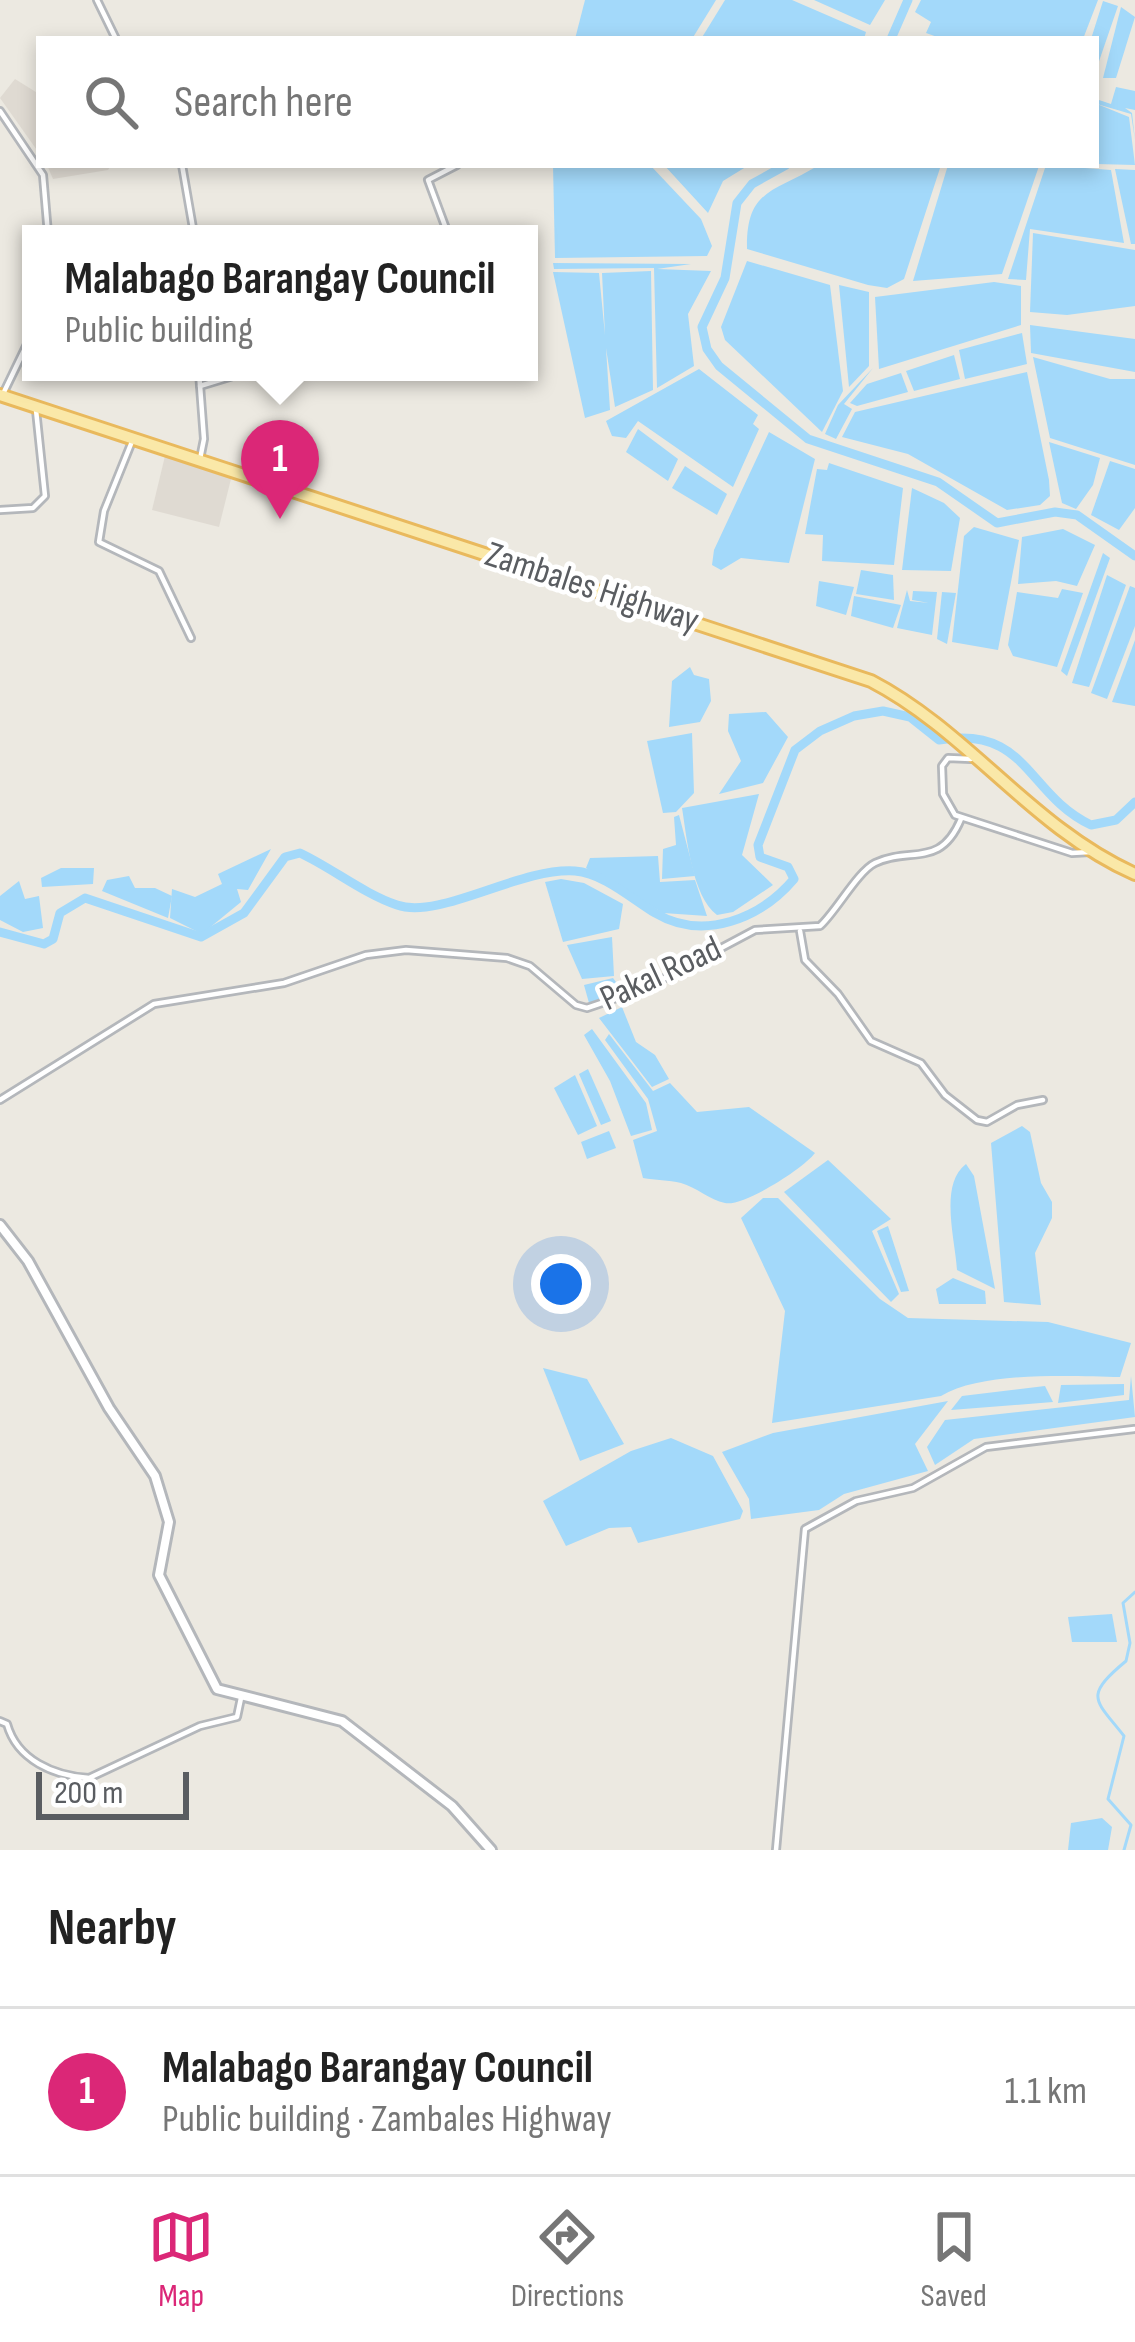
<!DOCTYPE html>
<html lang="en">
<head>
<meta charset="utf-8">
<style>
	body { margin:0; font-family:"Sofia Sans Condensed",sans-serif; background:#f6f6f6; color:#222 }
	.scale { position:absolute; left:36px; bottom:30px; width:153px; box-sizing:border-box; padding-left:12px; border:6px solid #5a5d61; border-top:0; font-size:33px; line-height:42px; white-space:nowrap; color:#5a5d61; -webkit-text-stroke:9px #fff; paint-order:stroke }
	.you { position:absolute; left:561px; top:1284px; width:42px; height:42px; margin:-30px; border:9px solid #fff; border-radius:50%; background:#1a73e8; box-shadow:0 0 0 18px #1a73e833 }
	.badge { display:grid; place-items:center; width:78px; height:78px; border-radius:50%; background:#db2777; color:#fff; font-size:39px; font-weight:700 }
	.pin { position:absolute; translate:-50% -99px; filter:drop-shadow(0 3px 6px #0008) }
	.pin::after { content:''; position:absolute; top:63px; width:42px; height:36px; background:inherit; clip-path:polygon(0 0,100% 0,50% 100%) }
	.popup { position:absolute; left:22px; top:225px; width:516px; height:156px; box-sizing:border-box; display:grid; place-content:center; border-radius:0px; background:#fff; filter:drop-shadow(0 3px 9px #0005); font-size:39px; white-space:nowrap; color:#767676 }
	.popup b { font-size:45px; color:#222 }
	.popup::after { content:''; position:absolute; left:50%; top:100%; margin-left:-24px; border:24px solid transparent; border-top-color:#fff }
	.list { margin:0; padding:0; list-style:none }
	h2 { display:flex; justify-content:space-between; align-items:center; height:156px; margin:0; padding:0 48px; font-size:51px }
	h2 small { font-size:39px; font-weight:400; color:#767676 }
	.list li { display:grid; grid-template-columns:78px 1fr auto; gap:36px; align-items:center; box-sizing:border-box; height:168px; padding:0 48px; border-top:3px solid #e0e0e0 }
	.list b { display:block; font-size:45px; white-space:nowrap }
	.list p { margin:0; font-size:39px; white-space:nowrap; color:#767676 }
	.list em { font-size:39px; font-style:normal; color:#767676 }
	.icon { flex:none; width:66px; height:66px; fill:none; stroke:currentColor; stroke-width:2; stroke-linecap:round; stroke-linejoin:round }
	.map { position:relative; flex:none; width:1135px; height:1850px; overflow:hidden }
	.search { position:absolute; background:#fff; box-shadow:0 6px 18px #0003; left:36px; right:36px; top:36px; height:132px; display:flex; align-items:center; gap:30px; box-sizing:border-box; padding:0 42px; border-radius:0px; color:#767676; font-size:45px }
	.sheet { height:324px; background:#fff }
	nav { display:flex; justify-content:space-around; align-items:center; box-sizing:border-box; height:168px; border-top:3px solid #e0e0e0; background:#fff; font-size:33px; color:#767676 }
	nav a { display:grid; justify-items:center; gap:6px }
	nav .on { color:#db2777 }
	.map>svg:first-child { display:block }
	.education { fill:#dfdad2 }
	.water { fill:#a3d9fa }
	.lines { fill:none; stroke-linecap:round; stroke-linejoin:round }
	.stream { stroke:#a3d9fa; stroke-width:3 }
	.river { stroke:#a3d9fa; stroke-width:9 }
	.minor-casing { stroke:#b4b7bb; stroke-width:10 }
	.tertiary-casing { stroke:#b4b7bb; stroke-width:14 }
	.primary-casing { stroke:#e9b95d; stroke-width:16 }
	.minor { stroke:#fff; stroke-width:4.5 }
	.tertiary { stroke:#fff; stroke-width:8 }
	.primary { stroke:#fae8a8; stroke-width:10 }
	.labels { text-anchor:middle; dominant-baseline:central; stroke-width:9; stroke-linejoin:round; paint-order:stroke }
	.street-label { font-size:36px; fill:#5a5d61; stroke:#fff }
</style>
</head>
<body>
<div class="map">
<svg width="1135" height="1850" viewBox="0 0 1135 1850">
	<rect width="100%" height="100%" fill="#ece9e1"/>
	<g class="education">
		<path d="M15 79 39 94V153L0 98Z"/>
		<path d="M47 165H111L108 170 53 179Z"/>
		<path d="M165 456 232 475 219 527 152 510Z"/>
	</g>
	<g class="water">
		<path d="M585 0H716L692 39H575Z"/>
		<path d="M725 0H792L866 32 864 39H701Z"/>
		<path d="M814 0H885L870 25Z"/>
		<path d="M921 0H1098L1083 39H943L926 33 931 22 915 12Z"/>
		<path d="M1103 1 1118 6 1096 70V39H1091Z"/>
		<path d="M1121 7 1135 17 1116 78H1103Z"/>
		<path d="M1116 87 1135 91V110L1125 108 1132 113 1135 140 1131 114 1097 104 1129 117 1135 165 1096 164V99L1111 104Z"/>
		<path d="M553 165H650L701 219 712 246 707 256 555 258Z"/>
		<path d="M664 165H749L723 181 708 213Z"/>
		<path d="M819 165H941L904 279 887 288 868 285 747 249C746 188 774 193 819 165Z"/>
		<path d="M948 165 1039 166 1002 274 913 281Z"/>
		<path d="M1046 165 1111 170 1124 243 1030 229 1026 280 1008 279Z"/>
		<path d="M1115 169 1135 170V244H1131Z"/>
		<path d="M1033 233 1135 250V306L1067 315 1030 312Z"/>
		<path d="M747 261 830 285 843 391 822 432 725 340 721 327Z"/>
		<path d="M553 263 691 264 657 269 711 271 688 314 694 366 657 388 654 268 554 269Z"/>
		<path d="M651 271 653 390 615 407 606 348 610 410 585 418 553 272 599 273 605 335 602 273Z"/>
		<path d="M994 282 1021 286V325L879 369 875 297Z"/>
		<path d="M839 285 869 292V366L849 387Z"/>
		<path d="M1030 325 1135 339V372L1031 353Z"/>
		<path d="M1022 333 1027 364 965 379 959 350Z"/>
		<path d="M954 355 960 379 914 391 906 371Z"/>
		<path d="M1033 357 1110 379H1135V465L1050 438Z"/>
		<path d="M873 368 844 404 852 409 836 439 825 434 838 405Z"/>
		<path d="M699 369 758 415 753 424 759 429 733 487 638 421 626 438 612 436 606 421Z"/>
		<path d="M1027 372 1049 480 1050 496 1040 505 1007 510 908 454 842 437 855 412Z"/>
		<path d="M901 373 908 392 857 406 850 403 867 384Z"/>
		<path d="M638 429 678 459 668 481 626 452Z"/>
		<path d="M769 432 815 459 789 563 741 558 721 570 712 565 714 550Z"/>
		<path d="M1049 442 1100 458 1093 485 1076 509 1062 503Z"/>
		<path d="M1110 461 1135 469V508L1119 530 1091 515Z"/>
		<path d="M829 463 903 488 894 565 822 561 823 535 805 534 817 469 827 470Z"/>
		<path d="M685 466 727 494 717 515 672 488Z"/>
		<path d="M912 488 944 503 960 518 951 571 902 570Z"/>
		<path d="M974 527 1019 540 998 650 952 642 964 536Z"/>
		<path d="M1063 529 1095 545 1077 586 1056 581 1018 584 1022 537Z"/>
		<path d="M1103 553 1110 558 1067 676 1061 671Z"/>
		<path d="M861 570 893 575 894 600 856 594Z"/>
		<path d="M1107 575 1126 585 1089 687 1072 683Z"/>
		<path d="M819 581 854 587 846 615 816 606Z"/>
		<path d="M1130 586 1135 588V626L1107 699 1091 693Z"/>
		<path d="M1062 589 1083 593 1057 667 1013 656 1008 645 1017 592 1058 598Z"/>
		<path d="M907 590 910 601 929 603 912 600 913 591 937 592 932 635 897 628Z"/>
		<path d="M942 592 956 593 947 644 937 639Z"/>
		<path d="M854 596 901 605 893 628 851 616Z"/>
		<path d="M1135 640V706L1112 702Z"/>
		<path d="M690 667 694 675 709 679 711 701 700 722 669 727 672 681Z"/>
		<path d="M766 712 788 737 763 783 719 794 741 761 728 731 729 714Z"/>
		<path d="M692 733 694 793 676 812 663 813 647 741Z"/>
		<path d="M759 794 742 855 773 885 733 912 717 915C692 896 687 839 682 808Z"/>
		<path d="M679 815 695 876 662 879 663 849 676 845 674 817Z"/>
		<path d="M271 849 248 890 237 889 241 902 202 934 170 918 172 889 195 897 222 884 218 874Z"/>
		<path d="M658 856 660 882 695 880 707 916 663 913 586 868 590 858Z"/>
		<path d="M61 868H94L93 884 42 887 41 878Z"/>
		<path d="M129 876 135 888H155L172 896 168 918 102 891 107 880Z"/>
		<path d="M561 879 584 883 623 904 619 929 563 942 545 882Z"/>
		<path d="M19 881 25 899 39 896 43 928 23 932 0 920V896Z"/>
		<path d="M612 937 614 976 582 979 567 945Z"/>
		<path d="M613 978 622 990 589 1003 584 985Z"/>
		<path d="M622 1007 636 1042 655 1055 669 1079 652 1087 599 1018Z"/>
		<path d="M592 1029 646 1103 652 1130 631 1136 610 1081 584 1035Z"/>
		<path d="M609 1034 653 1091 670 1083 697 1112 749 1107 815 1153C803 1169 743 1207 725 1203 710 1200 696 1187 681 1183 669 1180 655 1180 643 1178L633 1140 657 1131 648 1099 605 1040Z"/>
		<path d="M588 1069 611 1121 601 1125 579 1074Z"/>
		<path d="M575 1075 597 1126 578 1135 554 1088Z"/>
		<path d="M1022 1126 1030 1132 1041 1183 1052 1202V1218L1035 1253 1041 1305 1004 1302 991 1143Z"/>
		<path d="M609 1131 616 1148 587 1159 581 1142Z"/>
		<path d="M828 1160 891 1219 872 1231 899 1294 891 1302 784 1192Z"/>
		<path d="M966 1164 974 1176 995 1289 957 1270C955 1239 939 1184 966 1164Z"/>
		<path d="M763 1198H778L880 1299 908 1318 1048 1322 1131 1343 1120 1377C1071 1376 983 1371 941 1396L772 1423 785 1311 741 1218Z"/>
		<path d="M888 1226 909 1291 901 1292 877 1231Z"/>
		<path d="M953 1278 985 1291 986 1304H939L936 1289Z"/>
		<path d="M543 1368 587 1379 624 1444 580 1461Z"/>
		<path d="M1131 1376 1135 1417 974 1439 935 1465 927 1447 945 1420 1129 1400Z"/>
		<path d="M1124 1384V1395L1058 1403 1061 1385Z"/>
		<path d="M1045 1386 1053 1402 951 1410 962 1396Z"/>
		<path d="M948 1401 915 1444 928 1471 844 1494 819 1510 751 1519 749 1499 722 1452 773 1433Z"/>
		<path d="M671 1438 713 1456 743 1511 740 1519 638 1543 631 1527 609 1528 566 1546 543 1501 631 1451Z"/>
		<path d="M1112 1614 1117 1642H1072L1068 1617Z"/>
		<path d="M1102 1818 1112 1827 1108 1850H1068L1071 1823Z"/>
	</g>
	<g class="lines">
		<path class="stream" d="M1124 1850 1131 1825 1108 1799 1124 1736C1095 1699 1083 1697 1126 1661L1130 1643 1123 1603 1135 1592"/>
		<g class="river">
			<path d="M891 39 908 0"/>
			<path d="M786 165 752 184 737 203 725 278 702 327 707 349 719 366 808 439 938 482 997 523 1055 512 1077 515 1135 556"/>
			<path d="M0 932 44 944 53 939 60 913 85 898 201 937 244 913 285 857 300 853C332 868 364 894 397 905 440 920 520 867 575 871 603 873 632 899 655 913 704 942 761 918 794 879L788 867 760 857 758 845 795 750 820 731 854 716 883 711 910 717 939 740C1028 725 1026 794 1091 825L1116 820 1135 802"/>
		</g>
		<g class="minor-casing">
			<g id="minor">
				<path d="M97 0 116 39"/>
				<path d="M0 111 43 175 48 234"/>
				<path d="M182 165 194 234"/>
				<path d="M448 234 428 180 457 165"/>
				<path d="M199 372 204 439 200 459"/>
				<path d="M200 386 246 372"/>
				<path d="M2 396 31 336"/>
				<path d="M133 439 104 511 99 542 159 571 191 638"/>
				<path d="M0 510 33 508 45 496 36 410"/>
				<path d="M971 759 948 758 942 766 943 794 955 815 1072 853 1090 852"/>
				<path d="M800 931 805 960 838 994 871 1041 921 1063 945 1095 977 1120 987 1122 1017 1105 1043 1100"/>
				<path d="M0 1100 154 1004 284 983 366 955 406 950 507 958 530 966 576 1005 587 1008 646 988 755 930 820 926C835 913 858 871 875 863 911 846 940 869 961 819"/>
				<path d="M0 1721 7 1724C17 1760 54 1776 89 1778L200 1726 237 1717 241 1698"/>
				<path d="M776 1850 805 1529 856 1501 913 1488 986 1447 1134 1429"/>
			</g>
		</g>
		<g class="tertiary-casing">
			<path id="tertiary" d="M0 1225 28 1261 109 1408 155 1476 169 1522 159 1575 217 1689 342 1721 452 1806 491 1850"/>
		</g>
		<g class="primary-casing">
			<path id="primary" d="M0 395 871 681C969 732 1032 828 1135 874"/>
		</g>
		<use href="#minor" class="minor"/>
		<use href="#tertiary" class="tertiary"/>
		<use href="#primary" class="primary"/>
	</g>
	<g class="labels">
		<g class="street-label">
			<text transform="translate(592 588) rotate(18)">Zambales Highway</text>
			<text transform="translate(661 974) rotate(-25)">Pakal Road</text>
		</g>
	</g>
</svg>
<div class="scale">200 m</div>
<div class="you"></div>
<div class="pin badge" style="left:280px;top:519px">1</div>
<div class="popup"><b>Malabago Barangay Council</b>Public building</div>
<div class="search"><svg class="icon" aria-label="search" viewBox="0 0 24 24"><circle cx="10" cy="10" r="6"/><path d="M15 15l6 6"/></svg>Search here</div>
</div>
<section class="sheet">
<h2>Nearby<small></small></h2>
<ul class="list">
<li><span class="badge">1</span><div><b>Malabago Barangay Council</b><p>Public building · Zambales Highway</p></div><em>1.1 km</em></li>
</ul>
</section>
<nav>
<a class="on"><svg class="icon" aria-label="map" viewBox="0 0 24 24"><path d="M3 6l6-2 6 2 6-2v14l-6 2-6-2-6 2zM9 4v14M15 6v14"/></svg>Map</a>
<a><svg class="icon" aria-label="directions" viewBox="0 0 24 24"><path d="M12 3l9 9-9 9-9-9zM9 14v-3h6M13 9l2 2-2 2"/></svg>Directions</a>
<a><svg class="icon" aria-label="saved" viewBox="0 0 24 24"><path d="M7 4h10v16l-5-4-5 4z"/></svg>Saved</a>
</nav>
</body>
</html>
